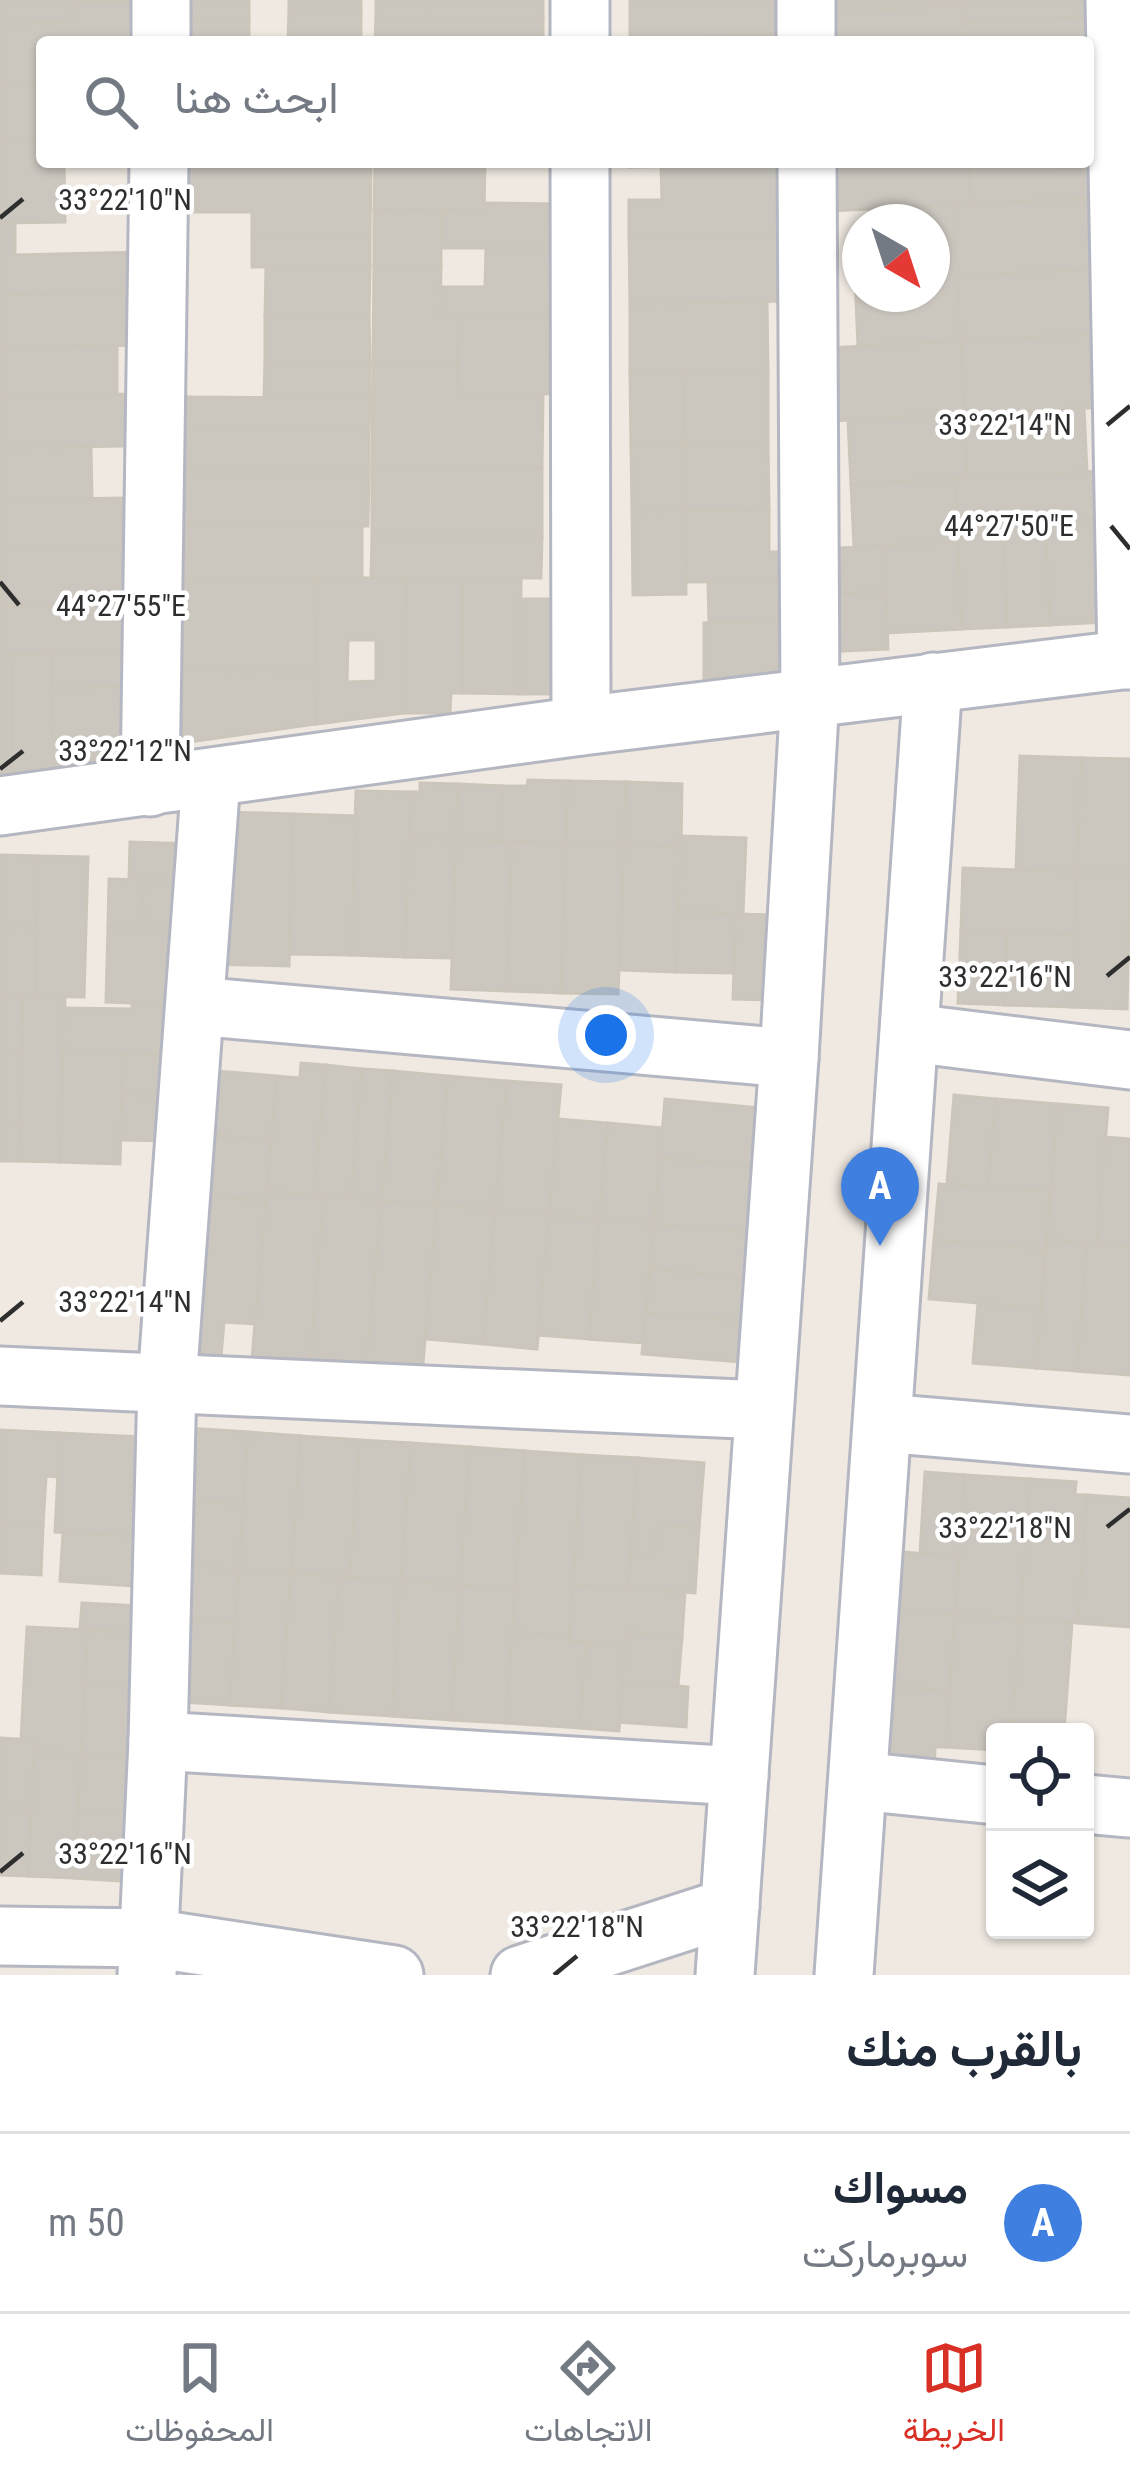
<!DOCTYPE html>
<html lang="ar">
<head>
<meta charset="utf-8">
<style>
	body { margin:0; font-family:"Roboto Condensed",Vazirmatn,sans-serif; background:#f6f6f7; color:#1f2937; direction:rtl }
	.controls { position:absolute; right:36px; bottom:36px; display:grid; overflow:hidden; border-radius:12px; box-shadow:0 3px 9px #0004 }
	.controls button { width:108px; height:108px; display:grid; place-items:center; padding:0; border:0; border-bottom:3px solid #e0e1e3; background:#fff; color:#1f2937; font:60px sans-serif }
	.compass { position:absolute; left:842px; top:204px; width:108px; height:108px; border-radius:50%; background:#fff; box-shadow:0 3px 9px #0004; rotate:141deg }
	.you { position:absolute; left:606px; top:1035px; width:42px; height:42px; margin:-30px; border:9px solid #fff; border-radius:50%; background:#1a73e8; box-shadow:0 0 0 18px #1a73e833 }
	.badge { display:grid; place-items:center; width:78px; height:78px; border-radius:50%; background:#d93025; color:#fff; font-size:39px; font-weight:700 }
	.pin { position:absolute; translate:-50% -99px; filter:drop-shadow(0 3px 6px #0008) }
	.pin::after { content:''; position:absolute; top:63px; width:42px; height:36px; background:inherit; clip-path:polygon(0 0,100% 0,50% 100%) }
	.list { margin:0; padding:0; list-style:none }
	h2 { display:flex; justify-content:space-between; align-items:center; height:156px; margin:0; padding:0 48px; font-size:51px }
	h2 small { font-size:39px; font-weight:400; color:#747a83 }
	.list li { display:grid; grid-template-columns:78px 1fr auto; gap:36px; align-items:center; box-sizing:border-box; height:180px; padding:0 48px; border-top:3px solid #e0e1e3 }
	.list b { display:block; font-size:45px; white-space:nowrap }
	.list p { margin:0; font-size:39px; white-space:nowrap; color:#747a83 }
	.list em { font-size:39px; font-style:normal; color:#747a83 }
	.icon { flex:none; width:66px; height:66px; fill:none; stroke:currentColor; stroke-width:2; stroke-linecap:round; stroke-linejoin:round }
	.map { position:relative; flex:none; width:1130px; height:1975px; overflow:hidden; direction:ltr }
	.search { position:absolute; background:#fff; box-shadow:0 3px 9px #0004; left:36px; right:36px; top:36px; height:132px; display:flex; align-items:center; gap:30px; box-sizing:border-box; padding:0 42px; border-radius:12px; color:#747a83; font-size:45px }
	.sheet { height:336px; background:#fff }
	nav { display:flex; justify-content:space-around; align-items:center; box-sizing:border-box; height:168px; border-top:3px solid #e0e1e3; background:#fff; font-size:33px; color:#747a83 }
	nav a { display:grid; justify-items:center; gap:6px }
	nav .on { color:#d93025 }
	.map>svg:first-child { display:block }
	.building { fill:#cbc7bf; stroke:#cbc5ba; stroke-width:3; fill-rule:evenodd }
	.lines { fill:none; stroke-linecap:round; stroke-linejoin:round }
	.minor-casing { stroke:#b4b7c1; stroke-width:63 }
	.minor { stroke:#fff; stroke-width:57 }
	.ticks { fill:none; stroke:#2e2e2e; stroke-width:4.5 }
	.ticks-label { font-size:30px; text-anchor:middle; fill:#2e2e2e; stroke:#fff; stroke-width:9; stroke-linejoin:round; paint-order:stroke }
</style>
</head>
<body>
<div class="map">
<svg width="1130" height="1975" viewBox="0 0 1130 1975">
	<rect width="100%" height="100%" fill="#efe9e1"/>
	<g class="building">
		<path d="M0 0H148V2H72V22L0 24Z"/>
		<rect x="176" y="0" width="73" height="19"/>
		<rect x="289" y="0" width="72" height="11"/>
		<rect x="376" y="0" width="50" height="17"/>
		<rect x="426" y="0" width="117" height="17"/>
		<path d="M630 0H775L776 35 630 38Z"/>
		<path d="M827 0H962V5L828 13Z"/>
		<path d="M962 0H1101L1102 16 963 23Z"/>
		<path d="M72 2H148V42H42V85L0 86V24L72 22Z"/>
		<path d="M962 5 964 42H829L828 13Z"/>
		<path d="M289 11H361V42H288Z"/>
		<path d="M1102 16 1088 42H964L963 23Z"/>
		<path d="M376 17H543V42H375Z"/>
		<rect x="176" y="19" width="73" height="23"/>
		<path d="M780 35 781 42H681V37Z"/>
		<path d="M42 85V140L0 141V86Z"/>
		<path d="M42 140V162H64L65 222 0 223V141Z"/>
		<path d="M375 162H485L484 210H374Z"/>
		<path d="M629 162H782V165L629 167Z"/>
		<path d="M829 162H969L971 204 831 211Z"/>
		<path d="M969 162H1058L1059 168 1094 166 1095 198 971 204Z"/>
		<path d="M185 163H371L370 235H252V212H185Z"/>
		<path d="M782 165 783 234 629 236V200H662L661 167Z"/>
		<path d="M1095 198 1099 269 957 276 954 205Z"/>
		<path d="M484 203 555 204 566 248H441V211L484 210Z"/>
		<path d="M954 205 961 341 858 346 853 233 860 232V294H932V222H908L907 208Z"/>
		<path d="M374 210 441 211V266H374Z"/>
		<path d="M0 223H15V255L144 252 145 292 0 295Z"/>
		<path d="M783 234 784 301 630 304 629 236Z"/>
		<path d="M252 235H370V266L252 267Z"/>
		<path d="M486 248H566L565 317H440L441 287H485Z"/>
		<path d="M266 266H370L369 316H265Z"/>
		<path d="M374 266H441L440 317H459L458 363H373Z"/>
		<path d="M1099 269 1102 334 961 341 957 276Z"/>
		<path d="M145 292 146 345 0 347V295Z"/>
		<path d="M767 302 768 372 630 374V304Z"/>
		<path d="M265 316H369L370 362H265Z"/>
		<path d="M459 317H565L564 394 458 393Z"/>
		<path d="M1102 334 1106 407 964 414 961 341Z"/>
		<path d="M961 341 964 414 832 421 829 348Z"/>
		<path d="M117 345V394L0 396V347Z"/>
		<path d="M265 362H370V398L264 397Z"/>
		<path d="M373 363H458V393H543L542 468 372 467Z"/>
		<path d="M768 372V444L685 445 683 373Z"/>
		<path d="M683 373 685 445 631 446 630 374Z"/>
		<path d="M136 394V431L125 446 0 448V396Z"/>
		<path d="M184 397 370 398 369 431H184Z"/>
		<path d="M1084 408 1087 473 967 478 964 414Z"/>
		<path d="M964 414 967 478 851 484 848 420Z"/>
		<rect x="184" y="431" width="185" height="41"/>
		<path d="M768 444 769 510 685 511V445Z"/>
		<path d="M685 445V511L632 512 631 446Z"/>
		<path d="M91 447 92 498 0 500V448Z"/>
		<path d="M372 467 542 468V536H372Z"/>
		<path d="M1100 471 1102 519 957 527 955 479Z"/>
		<path d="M184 472H369L368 526 183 525Z"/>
		<path d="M955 479 957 542 854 547 851 484Z"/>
		<path d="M125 498 126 547 0 549V500Z"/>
		<path d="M769 510V552H781L782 581 686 582 685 511Z"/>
		<path d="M685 511 686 594 633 595 632 512Z"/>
		<path d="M1102 519 1106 622 1050 625 1045 522Z"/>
		<path d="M1045 522 1050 625 1007 627 1003 524Z"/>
		<path d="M1003 524 1007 627 962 629 957 527Z"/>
		<path d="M183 525 362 526V578H183Z"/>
		<path d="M372 536H542L541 578H371Z"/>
		<path d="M957 542 962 629 887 633 884 546Z"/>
		<path d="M884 546 886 592 818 595 816 549Z"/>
		<path d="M126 547 127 603 0 606V549Z"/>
		<path d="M183 578H317V672L182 671Z"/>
		<path d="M317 578H406L405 713 316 724ZM348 640H376V681L347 682Z"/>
		<path d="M406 578H463L462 693H451L450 713H405Z"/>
		<path d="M463 578H521L520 694 462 693Z"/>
		<path d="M782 581V622L709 623 708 582Z"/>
		<path d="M886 592 888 649 821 652 818 595Z"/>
		<path d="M521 599H562V694H520Z"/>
		<path d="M127 603 128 652 0 655V606Z"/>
		<path d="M782 622 783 677 704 678V623Z"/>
		<path d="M128 652V686L52 688V654Z"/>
		<path d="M52 654 54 772H12L11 655Z"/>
		<path d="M0 655H11L12 772 0 773Z"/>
		<path d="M182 671 317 672 316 724 182 743Z"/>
		<path d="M138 686 139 737 53 738 52 688Z"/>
		<path d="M139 737V770L54 772 53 738Z"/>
		<path d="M1020 756 1082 758 1077 872 1016 870Z"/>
		<path d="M1082 758 1130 759V873L1077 872Z"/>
		<path d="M528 780 568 781 566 843 501 841 502 786H527Z"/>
		<path d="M568 781 626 782 624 845 566 843Z"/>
		<path d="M626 782 682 784 681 847 624 845Z"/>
		<path d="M420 783 458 784 456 840 409 839 411 792H420Z"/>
		<path d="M458 784 502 786 501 841 456 840Z"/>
		<path d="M356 791 411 792 405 957 351 955Z"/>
		<path d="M226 812 293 814 289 966 210 964Z"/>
		<path d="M293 814 356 816 351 955 289 954Z"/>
		<path d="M680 836 746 838 743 914 678 912Z"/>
		<path d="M409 839 456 840 452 958 405 957Z"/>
		<path d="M456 840 512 842 507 991 451 989Z"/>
		<path d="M130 842 194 844 192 881 129 880Z"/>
		<path d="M512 842 566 843 561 993 507 991Z"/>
		<path d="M566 843 624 845 618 994 561 993Z"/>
		<path d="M624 845 681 847 676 972 620 970Z"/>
		<path d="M0 855 38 856 37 928 0 927Z"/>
		<path d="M38 856 88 857 84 997 35 996Z"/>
		<path d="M963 868 1077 872 1075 935 961 930Z"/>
		<path d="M1077 872 1130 873 1127 1009 1072 1007Z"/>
		<path d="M109 879 144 880 143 928H108Z"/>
		<path d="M144 880 192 881 191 929 143 928Z"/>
		<path d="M678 912 736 914 734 973 676 972Z"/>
		<path d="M736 914 775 915 772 1000 733 999Z"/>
		<path d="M0 927 37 928 35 996H0Z"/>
		<path d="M108 928 191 929 189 1005 106 1002Z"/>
		<path d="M961 930 1007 932 1005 1005 958 1003Z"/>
		<path d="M1007 932 1075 935 1072 1007 1005 1005Z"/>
		<path d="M0 996 23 997 22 1055H0Z"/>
		<path d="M35 996 65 997 60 1162 19 1161 23 997Z"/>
		<path d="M132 1003 189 1005 202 1056 63 1053 64 1008 132 1009Z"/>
		<path d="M63 1053 123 1054 120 1164 60 1162Z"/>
		<path d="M123 1054 178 1055 177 1096 122 1095Z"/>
		<path d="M0 1055H22L20 1121H0Z"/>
		<path d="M301 1063 326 1065 314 1195 266 1191 277 1076 300 1078Z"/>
		<path d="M326 1065 362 1069 351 1198 314 1195Z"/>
		<path d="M362 1069 393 1071 382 1201 351 1198Z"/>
		<path d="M216 1071 277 1076 271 1140 210 1135Z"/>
		<path d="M393 1071 448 1076 437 1205 382 1201Z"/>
		<path d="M448 1076 507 1081 495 1210 437 1205Z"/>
		<path d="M507 1081 561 1085 549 1215 495 1210Z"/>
		<path d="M122 1095 177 1096 176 1141 120 1140Z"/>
		<path d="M954 1095 996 1099 988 1188 947 1184Z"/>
		<path d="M665 1099 761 1108 756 1166 660 1158Z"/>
		<path d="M996 1099 1058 1104 1050 1192 988 1188Z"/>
		<path d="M1058 1104 1108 1108 1097 1244 1047 1240Z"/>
		<path d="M558 1119 608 1123 599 1219 549 1215Z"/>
		<path d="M0 1121H20L19 1161H0Z"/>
		<path d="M608 1123 663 1128 654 1224 599 1219Z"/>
		<path d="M210 1135 271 1140 266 1201 204 1195Z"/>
		<path d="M1105 1137 1130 1139V1247L1097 1244Z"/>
		<path d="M660 1158 756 1166 750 1232 654 1224Z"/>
		<path d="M939 1184 1050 1192 1045 1249 934 1240Z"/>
		<path d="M266 1191 324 1196 310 1363 252 1359Z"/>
		<path d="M190 1195 266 1201 255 1324 224 1322 221 1357 175 1353Z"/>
		<path d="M324 1196 382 1201 366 1368 310 1363Z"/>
		<path d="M382 1201 437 1205 422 1374 366 1368Z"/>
		<path d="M437 1205 495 1210 483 1344 425 1339Z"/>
		<path d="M495 1210 549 1215 537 1349 483 1344Z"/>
		<path d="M549 1215 599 1219 589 1339 538 1335Z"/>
		<path d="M599 1219 654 1224 643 1343 589 1339Z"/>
		<path d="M654 1224 750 1232 746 1278 650 1269Z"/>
		<path d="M934 1240 1045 1249 1041 1308 929 1299Z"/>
		<path d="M1047 1240 1087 1243 1077 1371 1036 1368Z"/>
		<path d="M1087 1243 1130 1247V1375L1077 1371Z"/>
		<path d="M650 1269 746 1278 742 1321 646 1313Z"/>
		<path d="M978 1303 1041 1308 1036 1368 973 1363Z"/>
		<path d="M646 1313 742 1321 739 1362 642 1354Z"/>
		<path d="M186 1428 248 1432 243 1504 182 1501Z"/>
		<path d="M0 1430 60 1433 58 1477 46 1476 43 1526 0 1524Z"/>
		<path d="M248 1432 301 1436 291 1573 239 1570Z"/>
		<path d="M60 1433 141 1437 135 1536 55 1532Z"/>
		<path d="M301 1436 360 1440 350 1577 291 1573Z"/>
		<path d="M360 1440 411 1443 401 1581 350 1577Z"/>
		<path d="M411 1443 470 1447 460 1585 401 1581Z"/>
		<path d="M470 1447 525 1451 515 1589 460 1585Z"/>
		<path d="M525 1451 582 1455 569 1636 512 1632Z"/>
		<path d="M582 1455 638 1458 628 1588 573 1585Z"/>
		<path d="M638 1458 704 1463 699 1528 657 1525 655 1555 631 1553Z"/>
		<path d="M925 1472 965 1475 959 1556 920 1553Z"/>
		<path d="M965 1475 1030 1479 1020 1619 955 1615Z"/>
		<path d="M1030 1479 1076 1482 1075 1495H1087L1078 1623 1020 1619Z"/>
		<path d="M1087 1495 1130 1498V1627L1078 1623Z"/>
		<path d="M182 1501 243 1504 239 1570 177 1565Z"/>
		<path d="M0 1524 43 1526 41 1575 0 1573Z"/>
		<path d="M657 1525 699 1528 695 1593 628 1588 631 1553 655 1555Z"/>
		<path d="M63 1533 135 1536 133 1586 60 1581Z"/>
		<path d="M901 1552 959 1556 955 1615 897 1611Z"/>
		<path d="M177 1565 239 1570 235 1623 173 1619Z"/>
		<path d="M239 1570 291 1573 281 1708 229 1705Z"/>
		<path d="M291 1573 339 1577 329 1712 281 1708Z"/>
		<path d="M339 1577 401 1581 392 1716 329 1712Z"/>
		<path d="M401 1581 460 1585 451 1720 392 1716Z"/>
		<path d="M460 1585 515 1589 506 1723 451 1720Z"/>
		<path d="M573 1585 685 1592 682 1637 626 1632 625 1644 569 1641Z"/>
		<path d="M82 1603 141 1606 140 1633 80 1629Z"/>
		<path d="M897 1611 955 1615 949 1691 892 1687Z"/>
		<path d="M955 1615 1020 1619 1012 1732H995V1750L946 1747Z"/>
		<path d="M173 1619 235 1623 229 1705 167 1701Z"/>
		<path d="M1020 1619 1072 1623 1064 1732H1012Z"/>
		<path d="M27 1627 88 1630 81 1754 34 1751 35 1740 21 1739Z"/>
		<path d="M88 1630 148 1633 146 1686 85 1683Z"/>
		<path d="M512 1632 569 1636V1641L586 1642 580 1728 506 1723Z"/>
		<path d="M626 1632 682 1637 678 1686 622 1682Z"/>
		<path d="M586 1642 625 1644 619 1731 580 1728Z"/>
		<path d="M622 1682 688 1687 686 1727 619 1722Z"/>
		<path d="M85 1683 146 1686 142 1756 81 1754Z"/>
		<path d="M892 1687 949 1691 946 1747H935L934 1771 886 1768Z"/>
		<path d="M0 1738 35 1740 31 1809 0 1808Z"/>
		<path d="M34 1751 81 1754 74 1878 28 1876Z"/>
		<path d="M81 1754 142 1756 139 1813 78 1810Z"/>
		<path d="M0 1808 31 1809 28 1876 0 1875Z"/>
		<path d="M78 1810 139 1813 135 1882 74 1878Z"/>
	</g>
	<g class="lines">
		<g class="minor-casing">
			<g id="minor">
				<path d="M580 0V42"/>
				<path d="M806 0V42"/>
				<path d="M1115 0 1127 660H1130"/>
				<path d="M161 42V0"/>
				<path d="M580 162 581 726"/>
				<path d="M150 787 159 162"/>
				<path d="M0 806 581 726 1130 659"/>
				<path d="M195 1006 789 1058"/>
				<path d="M910 1033 1130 1060"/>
				<path d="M0 1376 764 1410"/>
				<path d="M883 1423 1130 1444"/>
				<path d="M158 1741 739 1776"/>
				<path d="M858 1781 995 1795"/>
				<path d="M1085 1804 1130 1808"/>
				<path d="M0 1936 150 1938 394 1975"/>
				<path d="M147 1975 158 1741 167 1383 211 778"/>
				<path d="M520 1975 730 1907"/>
				<path d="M725 1975 789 1058 810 696 807 162"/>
				<path d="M844 1975 933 682"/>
			</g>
		</g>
		<use href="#minor" class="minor"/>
	</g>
	<path class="ticks" d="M0 218 23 199M1107 425 1130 406M1111 526 1130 549M0 582 19 605M0 769 23 751M1107 976 1130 957M0 1321 23 1302M1107 1527 1130 1509M0 1872 23 1853M554 1975 577 1956"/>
	<g class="ticks-label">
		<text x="125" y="210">33°22'10"N</text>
		<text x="1005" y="435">33°22'14"N</text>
		<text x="1009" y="536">44°27'50"E</text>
		<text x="121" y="616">44°27'55"E</text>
		<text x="125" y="761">33°22'12"N</text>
		<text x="1005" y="987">33°22'16"N</text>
		<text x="125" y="1312">33°22'14"N</text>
		<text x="1005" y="1538">33°22'18"N</text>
		<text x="125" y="1864">33°22'16"N</text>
		<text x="577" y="1937">33°22'18"N</text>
	</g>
</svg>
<div class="controls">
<button><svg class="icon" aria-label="locate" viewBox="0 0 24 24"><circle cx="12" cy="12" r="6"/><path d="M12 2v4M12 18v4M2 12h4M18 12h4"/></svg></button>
<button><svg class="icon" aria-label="layers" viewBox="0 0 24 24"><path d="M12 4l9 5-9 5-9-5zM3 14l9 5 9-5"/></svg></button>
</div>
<svg class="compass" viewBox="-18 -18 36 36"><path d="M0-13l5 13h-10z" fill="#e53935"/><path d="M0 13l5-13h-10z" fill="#747a83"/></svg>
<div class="you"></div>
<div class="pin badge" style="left:880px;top:1246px;background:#3f7fe0">A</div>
<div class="search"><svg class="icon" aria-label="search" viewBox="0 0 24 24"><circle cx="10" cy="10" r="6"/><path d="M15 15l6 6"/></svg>ابحث هنا</div>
</div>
<section class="sheet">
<h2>بالقرب منك<small></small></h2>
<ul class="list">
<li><span class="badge" style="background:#3f7fe0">A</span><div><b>مسواك</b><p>سوبرماركت</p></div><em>50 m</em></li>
</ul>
</section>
<nav>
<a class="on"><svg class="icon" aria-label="map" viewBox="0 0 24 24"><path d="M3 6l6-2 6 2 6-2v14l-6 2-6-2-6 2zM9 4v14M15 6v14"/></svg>الخريطة</a>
<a><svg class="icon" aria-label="directions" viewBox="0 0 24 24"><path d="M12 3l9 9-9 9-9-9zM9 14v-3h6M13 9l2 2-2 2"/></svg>الاتجاهات</a>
<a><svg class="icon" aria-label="saved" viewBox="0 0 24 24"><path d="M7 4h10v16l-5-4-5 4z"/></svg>المحفوظات</a>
</nav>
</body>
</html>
